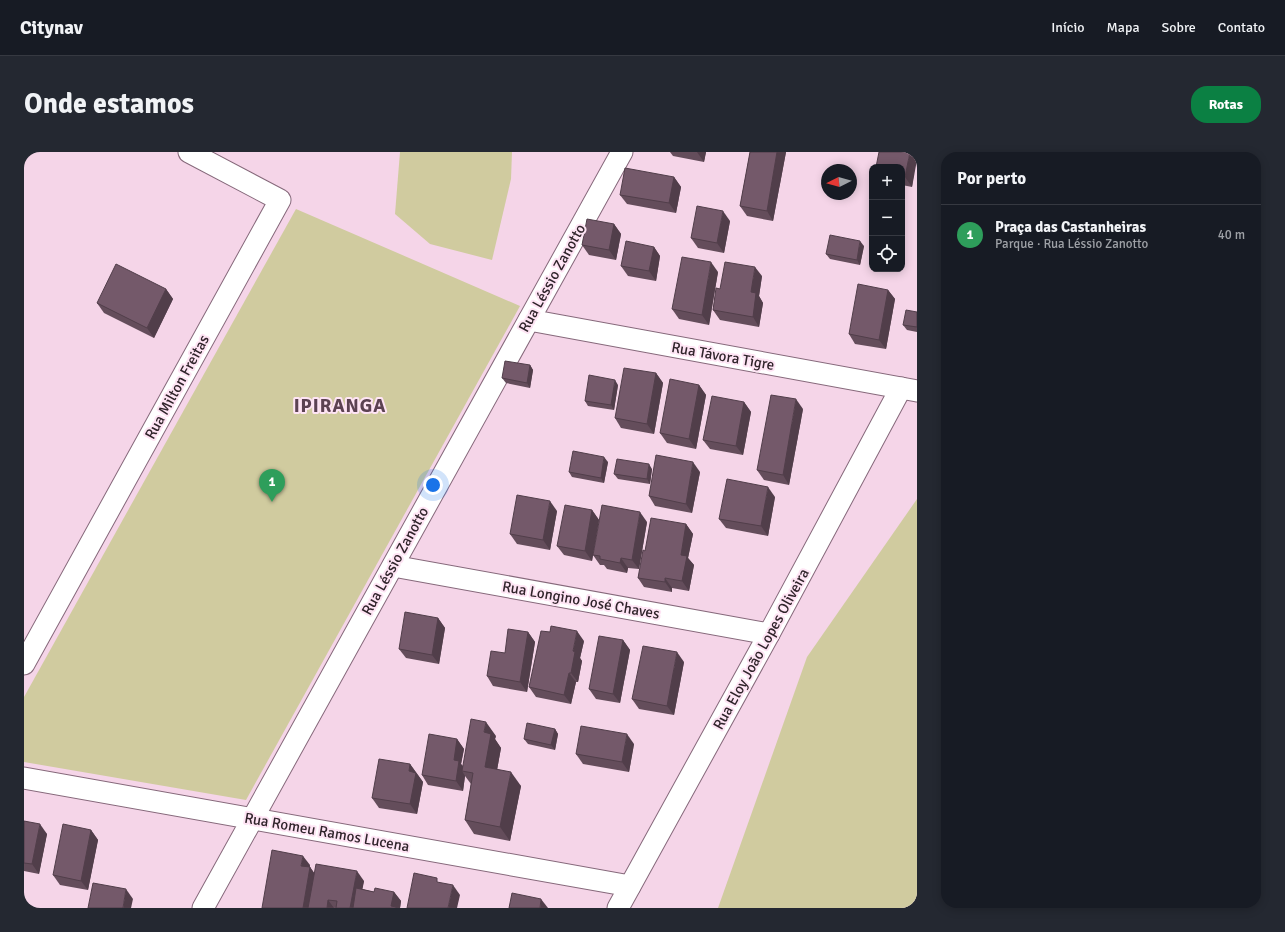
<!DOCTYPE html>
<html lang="pt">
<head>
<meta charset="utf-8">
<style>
	body { margin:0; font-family:Signika,sans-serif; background:#242831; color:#f1f3f6 }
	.controls { position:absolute; right:12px; top:12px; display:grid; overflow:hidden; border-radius:8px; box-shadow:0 2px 10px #0003 }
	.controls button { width:36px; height:36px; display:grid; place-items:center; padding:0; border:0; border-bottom:1px solid #363941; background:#171b24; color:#f1f3f6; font:20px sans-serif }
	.compass { position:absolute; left:797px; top:12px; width:36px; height:36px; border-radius:50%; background:#171b24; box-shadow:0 2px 10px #0003; rotate:264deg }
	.you { position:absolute; left:409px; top:333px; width:14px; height:14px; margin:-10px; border:3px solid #fff; border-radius:50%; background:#1a73e8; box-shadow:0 0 0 6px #1a73e833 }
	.badge { display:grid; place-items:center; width:26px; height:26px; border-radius:50%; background:#0b8043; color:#fff; font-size:13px; font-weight:700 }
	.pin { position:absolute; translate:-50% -33px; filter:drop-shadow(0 1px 2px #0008) }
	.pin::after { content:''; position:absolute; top:21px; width:14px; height:12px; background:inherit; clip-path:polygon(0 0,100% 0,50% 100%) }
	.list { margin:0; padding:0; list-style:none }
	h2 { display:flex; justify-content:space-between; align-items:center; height:52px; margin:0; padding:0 16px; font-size:17px }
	h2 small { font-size:13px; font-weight:400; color:#9ea1a6 }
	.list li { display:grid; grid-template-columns:26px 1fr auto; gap:12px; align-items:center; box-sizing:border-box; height:60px; padding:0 16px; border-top:1px solid #363941 }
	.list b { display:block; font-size:15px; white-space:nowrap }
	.list p { margin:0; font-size:13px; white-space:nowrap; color:#9ea1a6 }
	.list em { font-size:13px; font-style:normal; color:#9ea1a6 }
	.icon { flex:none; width:22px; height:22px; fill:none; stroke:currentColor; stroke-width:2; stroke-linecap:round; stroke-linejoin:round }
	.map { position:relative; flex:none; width:893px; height:756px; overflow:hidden; border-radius:16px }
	header { display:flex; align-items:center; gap:24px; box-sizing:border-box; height:56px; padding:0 20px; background:#171b24; border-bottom:1px solid #363941 }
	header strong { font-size:19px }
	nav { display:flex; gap:22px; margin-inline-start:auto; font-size:14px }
	.intro { display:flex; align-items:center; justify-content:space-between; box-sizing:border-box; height:96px; padding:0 24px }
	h1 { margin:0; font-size:28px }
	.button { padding:10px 18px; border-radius:16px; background:#0b8043; color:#fff; font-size:14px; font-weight:700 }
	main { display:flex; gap:24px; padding:0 24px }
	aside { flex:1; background:#171b24; border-radius:16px; box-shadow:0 2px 10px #0003 }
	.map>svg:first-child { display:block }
	.green { fill:#d0cb9f }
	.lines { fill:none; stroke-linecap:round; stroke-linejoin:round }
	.minor-casing { stroke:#86697b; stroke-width:23 }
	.minor { stroke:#fff; stroke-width:21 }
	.wall { fill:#644d5b }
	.shaded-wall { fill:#513e4a }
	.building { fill:#74596a; stroke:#513e4a }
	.labels { text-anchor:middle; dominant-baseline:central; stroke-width:4; stroke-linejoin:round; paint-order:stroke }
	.street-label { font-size:15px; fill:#30242b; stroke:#fee4f4 }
	.district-label { font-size:19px; font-weight:bold; letter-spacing:1px; fill:#5c4252; stroke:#fee4f4 }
</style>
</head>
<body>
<header>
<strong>Citynav</strong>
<nav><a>Início</a><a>Mapa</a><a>Sobre</a><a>Contato</a></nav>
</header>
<div class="intro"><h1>Onde estamos</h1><a class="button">Rotas</a></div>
<main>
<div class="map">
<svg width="893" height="756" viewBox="0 0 893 756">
	<rect width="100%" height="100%" fill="#f5d5e8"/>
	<g class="green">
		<path d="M376 0H488L487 27 468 108 406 92 371 62Z"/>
		<path d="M272 57 496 154 222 648 0 610V545Z"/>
		<path d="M893 347V756H694L783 505Z"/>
	</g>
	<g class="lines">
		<g class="minor-casing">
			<g id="minor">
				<path d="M505 168 893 239"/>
				<path d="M369 414 745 482"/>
				<path d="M0 512 256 48 165 0"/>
				<path d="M0 626 606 734"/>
				<path d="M179 756 598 0"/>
				<path d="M594 756 745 482 877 236"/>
			</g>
		</g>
		<use href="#minor" class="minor"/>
	</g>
	<g class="wall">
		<path d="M646 0H682L680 10 649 4Z"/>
		<path d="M726 0H762L749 69 723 64 716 54Z"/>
		<path d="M893 0 888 35 878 33V15Z"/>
		<path d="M650 25 657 35 652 61 603 52 596 43Z"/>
		<path d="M706 69 700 101 674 96 667 86Z"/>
		<path d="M590 72 597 82 592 108 565 103 558 93Z"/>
		<path d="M840 94 836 113 806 107 802 102Z"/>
		<path d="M630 95 636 104 632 129 604 124 597 114Z"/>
		<path d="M694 120 685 173 655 167 648 157Z"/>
		<path d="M738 124 735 144 739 151 735 175 696 168 689 158 696 137Z"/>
		<path d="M142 137 149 147 130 186 80 161 73 151Z"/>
		<path d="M864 138 871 147 862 197 831 192 825 182Z"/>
		<path d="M893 160V180L883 178 879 173Z"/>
		<path d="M506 213 509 218 506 236 482 231 478 226Z"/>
		<path d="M632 221 639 231 630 282 597 276 591 266Z"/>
		<path d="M594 233 590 258 564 254 561 249Z"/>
		<path d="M675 233 682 243 672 297 643 291 636 281Z"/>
		<path d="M720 250 727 260 719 303 686 297 679 288Z"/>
		<path d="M779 257 765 333 740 328 733 318Z"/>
		<path d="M584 310 580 331 548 325 545 320Z"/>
		<path d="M628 317 626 332 594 327 590 322Z"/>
		<path d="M676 320 668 361 631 354 625 344Z"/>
		<path d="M751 345 744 384 702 376 695 367Z"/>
		<path d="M568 358 575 368 568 409 540 403 533 394Z"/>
		<path d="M533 359 526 398 493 392 486 382Z"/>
		<path d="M623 370 615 417 604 416 603 421 583 417 580 413H576L569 403Z"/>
		<path d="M662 372 669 382 664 406 670 413 665 439 648 436V440L620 435 614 426 621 399Z"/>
		<path d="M414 466 421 476 415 512 382 506 375 497Z"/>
		<path d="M504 480 511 490 503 540 469 534 463 524 481 501Z"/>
		<path d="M599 488 606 498 596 551 572 547 565 537Z"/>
		<path d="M560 489 556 506 558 509 554 530H552L547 552 512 545 505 535Z"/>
		<path d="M660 510 650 563 615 557 608 547Z"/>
		<path d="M531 577 534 582 531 598 504 592 500 587Z"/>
		<path d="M472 584 471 587 477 596 473 618 497 634 486 689 450 682 441 668 447 632 441 624 439 639 404 633 398 623 433 587 440 597 437 612 439 614Z"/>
		<path d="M610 592 605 620 559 612 552 602Z"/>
		<path d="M386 612 399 630 393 662 355 656 348 646Z"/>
		<path d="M0 669 23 682 15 722 0 719Z"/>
		<path d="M67 678 74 688 64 738 36 733 29 723Z"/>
		<path d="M286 713V715L290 721 340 729 338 737 350 740H370L377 749 376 756H238Z"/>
	</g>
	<g class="shaded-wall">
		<path d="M673 0H682L680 10Z"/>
		<path d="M753 0H762L749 69 743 59Z"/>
		<path d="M886 0H893V8L888 35 881 25Z"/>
		<path d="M650 25 657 35 652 61 645 51Z"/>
		<path d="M699 59 706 69 700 101 693 91Z"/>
		<path d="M590 72 597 82 592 108 585 98Z"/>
		<path d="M836 89 840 94 836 113 833 108Z"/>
		<path d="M630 95 636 104 632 129 625 119Z"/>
		<path d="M687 110 694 120 685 173 678 163Z"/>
		<path d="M731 115 738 124 735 144 739 151 735 175 729 165 727 140Z"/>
		<path d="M142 137 149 147 130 186 123 176Z"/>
		<path d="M864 138 871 147 862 197 855 188Z"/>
		<path d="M506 213 509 218 506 236 503 231Z"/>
		<path d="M632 221 639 231 630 282 623 272Z"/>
		<path d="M591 228 594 233 590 258 587 253Z"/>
		<path d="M675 233 682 243 672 297 665 287Z"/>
		<path d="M772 247 779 257 765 333 759 323Z"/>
		<path d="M720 250 727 260 719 303 712 294Z"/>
		<path d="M580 305 584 310 580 331 577 326Z"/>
		<path d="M669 310 676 320 668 361 662 352Z"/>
		<path d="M625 312 628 317 626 332 623 327Z"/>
		<path d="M744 335 751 345 744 384 737 374Z"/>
		<path d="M526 349 533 359 526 398 519 388Z"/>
		<path d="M568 358 575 368 568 409 561 399Z"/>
		<path d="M616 360 623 370 615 417 608 408Z"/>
		<path d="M662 372 669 382 664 406 670 413 665 439 658 429 657 403Z"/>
		<path d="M597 406 604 416 603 421 596 411Z"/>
		<path d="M641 426 648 436V440L641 430Z"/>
		<path d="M414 466 421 476 415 512 408 503Z"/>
		<path d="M553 479 560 489 556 506 558 509 554 530 547 521 549 499Z"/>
		<path d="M504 480 511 490 503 540 496 530Z"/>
		<path d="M599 488 606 498 596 551 589 542Z"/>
		<path d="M653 500 660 510 650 563 643 554Z"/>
		<path d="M545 521 552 530 547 552 540 543Z"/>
		<path d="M462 570 472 584 471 587 477 596 471 629 461 615 460 580Z"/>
		<path d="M531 577 534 582 531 598 527 593Z"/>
		<path d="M603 582 610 592 605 620 598 610Z"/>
		<path d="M433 587 440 597 437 612 442 619H438L441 624 439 639 432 629 430 608Z"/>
		<path d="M386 612 399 630 393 662 386 652 385 619Z"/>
		<path d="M487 620 497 634 486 689 476 675Z"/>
		<path d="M16 672 23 682 15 722 8 712Z"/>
		<path d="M67 678 74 688 64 738 57 729Z"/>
		<path d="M279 704 286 713 284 723 277 714Z"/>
		<path d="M286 715 293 725 287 756H279Z"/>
		<path d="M333 719 340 729 335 756H326Z"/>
		<path d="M429 733 436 743 433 756H424Z"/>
		<path d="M102 737 109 747 107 756H99Z"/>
		<path d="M370 740 377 749 376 756H369L367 754Z"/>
		<path d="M517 747 524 756H516Z"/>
		<path d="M304 748 310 756H303Z"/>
	</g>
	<g class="building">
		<path d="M726 0H753L743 59 716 54Z"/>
		<path d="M855 0H886L881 25H878V15H852Z"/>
		<path d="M601 16 650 25 645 51 596 43Z"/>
		<path d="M673 54 699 59 693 91 667 86Z"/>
		<path d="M563 67 590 72 585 98 558 93Z"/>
		<path d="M806 83 836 89 833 108 802 102Z"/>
		<path d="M602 89 630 95 625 119 597 114Z"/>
		<path d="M658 105 687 110 678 163 648 157Z"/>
		<path d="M701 110 731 115 727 140 732 141 729 165 689 158 692 136 696 137Z"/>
		<path d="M92 112 142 137 123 176 73 151Z"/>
		<path d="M834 132 864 138 855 188 825 182Z"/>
		<path d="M882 158 893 160V175L879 173Z"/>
		<path d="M481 209 506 213 503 231 478 226Z"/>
		<path d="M600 216 632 221 623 272 591 266Z"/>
		<path d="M565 223 591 228 587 253 561 249Z"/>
		<path d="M646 227 675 233 665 287 636 281Z"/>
		<path d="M747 243 772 247 759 323 733 318Z"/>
		<path d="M688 244 720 250 712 294 679 288Z"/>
		<path d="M549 299 580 305 577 326 545 320Z"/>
		<path d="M632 303 669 310 662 352 625 344Z"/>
		<path d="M593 307 625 312 623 327 590 322Z"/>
		<path d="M703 327 744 335 737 374 695 367Z"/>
		<path d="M493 343 526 349 519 388 486 382Z"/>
		<path d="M541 353 568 358 561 399 533 394Z"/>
		<path d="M578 353 616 360 608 408 597 406 596 411 576 407V404L569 403Z"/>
		<path d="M627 366 662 372 657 403 663 404 658 429 641 426V430L614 426 619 398 621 399Z"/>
		<path d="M381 460 414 466 408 503 375 497Z"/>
		<path d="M527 474 553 479 549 499 551 500 547 521H545L540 543 505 535 517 479 526 480Z"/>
		<path d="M484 477 504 480 496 530 463 524 467 499 481 501Z"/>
		<path d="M575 484 599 488 589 542 565 537Z"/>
		<path d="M619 494 653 500 643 554 608 547Z"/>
		<path d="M447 567 462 570 460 580 467 582 461 615 487 620 476 675 441 668 449 621 438 619Z"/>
		<path d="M503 571 531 577 527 593 500 587Z"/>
		<path d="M557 574 603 582 598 610 552 602Z"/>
		<path d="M405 582 433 587 430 608 435 609 432 629 398 623Z"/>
		<path d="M355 607 386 612 385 619 392 621 386 652 348 646Z"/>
		<path d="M0 669 16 672 8 712 0 711Z"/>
		<path d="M39 672 67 678 57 729 29 723Z"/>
		<path d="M248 698 279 704 277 714 286 715 279 756H238Z"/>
		<path d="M292 712 333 719 326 756H312L313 749 304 748 303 756H284Z"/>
		<path d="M390 721 413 726V730L429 733 424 756H383Z"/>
		<path d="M69 731 102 737 99 756H64Z"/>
		<path d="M332 736 350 740 351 736 370 740 367 754 372 755V756H329Z"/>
		<path d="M488 741 517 747 516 756H485Z"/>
	</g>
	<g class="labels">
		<g class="street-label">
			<text transform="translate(528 126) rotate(-61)">Rua Léssio Zanotto</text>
			<text transform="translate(699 204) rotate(10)">Rua Távora Tigre</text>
			<text transform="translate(153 235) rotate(-61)">Rua Milton Freitas</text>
			<text transform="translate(371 409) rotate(-61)">Rua Léssio Zanotto</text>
			<text transform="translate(557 448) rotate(10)">Rua Longino José Chaves</text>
			<text transform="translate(737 497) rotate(-61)">Rua Eloy João Lopes Oliveira</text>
			<text transform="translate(303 680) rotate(10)">Rua Romeu Ramos Lucena</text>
		</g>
		<g class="district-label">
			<text x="316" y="254">IPIRANGA</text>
		</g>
	</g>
</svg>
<div class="controls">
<button>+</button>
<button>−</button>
<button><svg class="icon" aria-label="locate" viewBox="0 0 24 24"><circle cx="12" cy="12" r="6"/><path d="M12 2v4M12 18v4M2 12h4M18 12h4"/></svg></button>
</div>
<svg class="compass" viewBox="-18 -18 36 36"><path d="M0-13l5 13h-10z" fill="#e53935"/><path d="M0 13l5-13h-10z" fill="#9ea1a6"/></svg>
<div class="you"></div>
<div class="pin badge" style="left:248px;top:350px;background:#2e9e5b">1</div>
</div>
<aside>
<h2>Por perto<small></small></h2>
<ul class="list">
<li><span class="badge" style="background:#2e9e5b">1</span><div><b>Praça das Castanheiras</b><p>Parque · Rua Léssio Zanotto</p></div><em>40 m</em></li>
</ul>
</aside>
</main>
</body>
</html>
